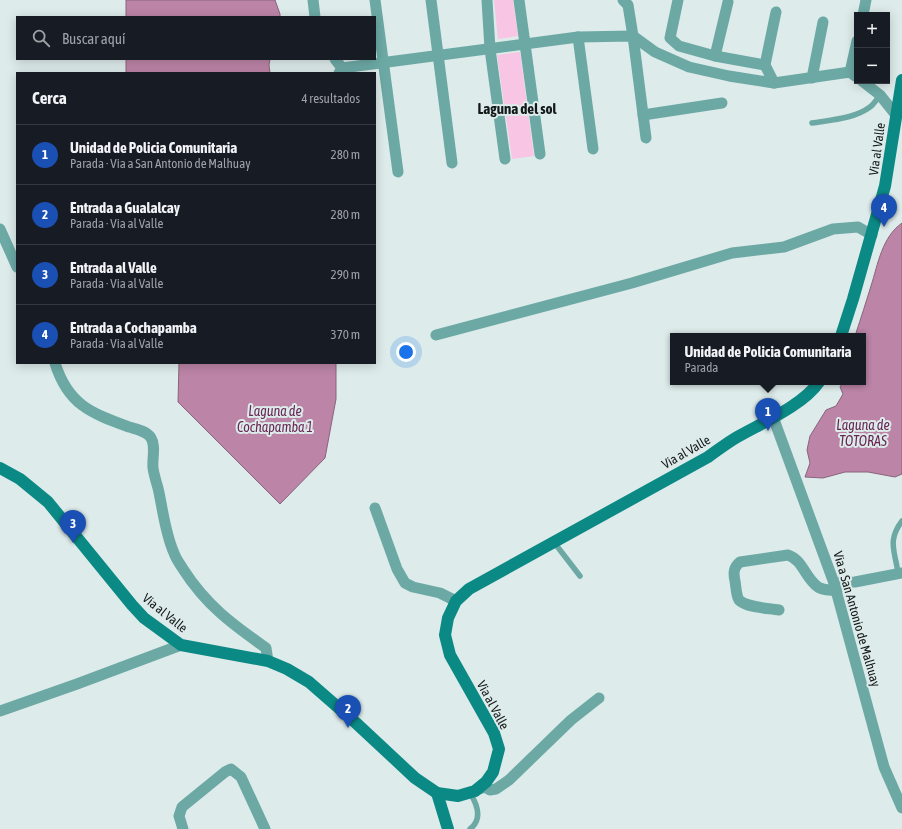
<!DOCTYPE html>
<html lang="es">
<head>
<meta charset="utf-8">
<style>
	body { margin:0; font-family:"Asap Condensed",sans-serif; background:#242831; color:#f1f3f6 }
	.controls { position:absolute; right:12px; top:12px; display:grid; overflow:hidden; border-radius:0px; box-shadow:0 2px 10px #0003 }
	.controls button { width:36px; height:36px; display:grid; place-items:center; padding:0; border:0; border-bottom:1px solid #363941; background:#171b24; color:#f1f3f6; font:20px sans-serif }
	.you { position:absolute; left:406px; top:352px; width:14px; height:14px; margin:-10px; border:3px solid #fff; border-radius:50%; background:#1a73e8; box-shadow:0 0 0 6px #1a73e833 }
	.badge { display:grid; place-items:center; width:26px; height:26px; border-radius:50%; background:#af368b; color:#fff; font-size:13px; font-weight:700 }
	.pin { position:absolute; translate:-50% -33px; filter:drop-shadow(0 1px 2px #0008) }
	.pin::after { content:''; position:absolute; top:21px; width:14px; height:12px; background:inherit; clip-path:polygon(0 0,100% 0,50% 100%) }
	.popup { position:absolute; left:670px; top:333px; width:196px; height:52px; box-sizing:border-box; display:grid; place-content:center; border-radius:0px; background:#171b24; filter:drop-shadow(0 1px 3px #0005); font-size:13px; white-space:nowrap; color:#9ea1a6 }
	.popup b { font-size:15px; color:#f1f3f6 }
	.popup::after { content:''; position:absolute; left:50%; top:100%; margin-left:-8px; border:8px solid transparent; border-top-color:#171b24 }
	.list { margin:0; padding:0; list-style:none }
	h2 { display:flex; justify-content:space-between; align-items:center; height:52px; margin:0; padding:0 16px; font-size:17px }
	h2 small { font-size:13px; font-weight:400; color:#9ea1a6 }
	.list li { display:grid; grid-template-columns:26px 1fr auto; gap:12px; align-items:center; box-sizing:border-box; height:60px; padding:0 16px; border-top:1px solid #363941 }
	.list b { display:block; font-size:15px; white-space:nowrap }
	.list p { margin:0; font-size:13px; white-space:nowrap; color:#9ea1a6 }
	.list em { font-size:13px; font-style:normal; color:#9ea1a6 }
	.icon { flex:none; width:22px; height:22px; fill:none; stroke:currentColor; stroke-width:2; stroke-linecap:round; stroke-linejoin:round }
	.map { position:relative; flex:none; width:902px; height:829px; overflow:hidden }
	.search { position:absolute; background:#171b24; box-shadow:0 2px 10px #0003; left:16px; top:16px; width:360px; height:44px; display:flex; align-items:center; gap:10px; box-sizing:border-box; padding:0 14px; border-radius:0px; color:#9ea1a6; font-size:15px }
	.panel { position:absolute; background:#171b24; box-shadow:0 2px 10px #0003; left:16px; top:72px; width:360px; height:292px; border-radius:0px }
	.map>svg:first-child { display:block }
	.green { fill:#f9c5e4 }
	.water { fill:#bc84a7; stroke:#89647c }
	.lines { fill:none; stroke-linecap:round; stroke-linejoin:round }
	.lane { stroke:#6ca9a5; stroke-width:5.5 }
	.street { stroke:#6ca9a5; stroke-width:11 }
	.secondary { stroke:#0b8985; stroke-width:12 }
	.labels { text-anchor:middle; dominant-baseline:central; stroke-width:4; stroke-linejoin:round; paint-order:stroke }
	.street-label { font-size:13px; fill:#131818; stroke:#ddebea }
	.water-label { font-size:14px; font-style:italic; fill:#682653; stroke:#ddebea }
	.quarter-label { font-size:15px; font-weight:bold; fill:#131818; stroke:#ddebea }
</style>
</head>
<body>
<div class="map">
<svg width="902" height="829" viewBox="0 0 902 829">
	<rect width="100%" height="100%" fill="#ddebea"/>
	<g class="green">
		<path d="M494 0H513L518 36 498 39Z"/>
		<path d="M520 52 534 156 512 159 497 55Z"/>
	</g>
	<g class="water">
		<path d="M126 0H275L280 14V17H126Z"/>
		<path d="M126 59H270L269 65 270 73H127L126 72Z"/>
		<path d="M902 223V474L895 477 868 472H845L823 478 805 477 810 463 807 450 810 436 826 410 836 406 843 394 840 387 843 382H863V336H855L856 333C861 318 866 302 871 286 878 264 882 237 902 223Z"/>
		<path d="M179 363H336V399L325 458 280 504 178 402Z"/>
	</g>
	<g class="lines">
		<g class="lane">
			<path d="M812 123C830 120 854 119 870 107 874 104 877 99 880 95"/>
			<path d="M553 541 580 576"/>
			<path d="M898 573C895 551 887 541 902 521"/>
			<path d="M470 793C477 804 483 819 470 829"/>
		</g>
		<g class="street">
			<path d="M313 0 315 17"/>
			<path d="M375 0 398 172"/>
			<path d="M431 0 452 163"/>
			<path d="M487 0 490 49 505 159"/>
			<path d="M519 0 540 154"/>
			<path d="M623 0 628 5 633 36 646 138"/>
			<path d="M678 0 670 38 679 46 715 56 765 65"/>
			<path d="M863 15 866 0"/>
			<path d="M578 37 593 149"/>
			<path d="M715 56 728 2"/>
			<path d="M335 59 342 68 339 73"/>
			<path d="M342 68 578 37 633 36 655 52 689 67 729 76 774 83 850 72"/>
			<path d="M855 76 850 72 857 41"/>
			<path d="M812 78 823 22"/>
			<path d="M862 81 880 95 896 115"/>
			<path d="M774 83 765 65 776 12"/>
			<path d="M643 115 722 103"/>
			<path d="M0 229 17 267"/>
			<path d="M436 335 632 283 732 253 784 247 833 229 858 227 872 235"/>
			<path d="M55 363C68 405 91 413 129 427 136 429 147 431 151 438 156 446 152 458 153 468 154 475 156 481 158 488 163 510 165 533 174 553 176 559 180 564 183 569 206 605 232 624 266 648L268 661"/>
			<path d="M773 417 834 583 884 767 902 808"/>
			<path d="M375 508 397 569 405 583 413 587 440 593 456 601"/>
			<path d="M834 583 855 582 902 573"/>
			<path d="M779 610C768 608 747 608 739 600 736 595 736 586 735 581 733 572 734 567 740 562L788 555C803 560 805 578 818 587 822 590 831 590 837 591"/>
			<path d="M0 711 77 684 181 645"/>
			<path d="M476 790 485 787 490 790 496 789 509 780 571 720 599 698"/>
			<path d="M183 829 179 816 182 807 225 772 231 769 241 777 265 829"/>
		</g>
		<g class="secondary">
			<path d="M841 336 853 299 885 186 902 80"/>
			<path d="M0 468 20 479 48 502 132 605 144 618 181 645 268 661 287 669 309 682 356 723 415 778 437 793 458 796 475 791 486 782 493 772 499 749 494 733 450 655 445 635 448 618 456 601 469 589 708 457C718 450 728 442 739 436 764 422 803 405 819 382"/>
			<path d="M437 793 448 829"/>
		</g>
	</g>
	<g class="labels">
		<g class="street-label">
			<text transform="translate(877 149) rotate(-82)">Via al Valle</text>
			<text transform="translate(686 452) rotate(-30)">Via al Valle</text>
			<text transform="translate(165 613) rotate(39)">Via al Valle</text>
			<text transform="translate(857 619) rotate(74)">Via a San Antonio de Malhuay</text>
			<text transform="translate(493 705) rotate(62)">Via al Valle</text>
		</g>
		<g class="water-label">
			<text x="275" y="411">Laguna de<tspan x="275" dy="16">Cochapamba 1</tspan></text>
			<text x="863" y="425">Laguna de<tspan x="863" dy="16">TOTORAS</tspan></text>
		</g>
		<g class="quarter-label">
			<text x="517" y="108">Laguna del sol</text>
		</g>
	</g>
</svg>
<div class="controls">
<button>+</button>
<button>−</button>
</div>
<div class="you"></div>
<div class="pin badge" style="left:768px;top:431px;background:#1a4fb4">1</div>
<div class="popup"><b>Unidad de Policia Comunitaria</b>Parada</div>
<div class="pin badge" style="left:348px;top:728px;background:#1a4fb4">2</div>
<div class="pin badge" style="left:73px;top:543px;background:#1a4fb4">3</div>
<div class="pin badge" style="left:884px;top:227px;background:#1a4fb4">4</div>
<div class="search"><svg class="icon" aria-label="search" viewBox="0 0 24 24"><circle cx="10" cy="10" r="6"/><path d="M15 15l6 6"/></svg>Buscar aquí</div>
<section class="panel">
<h2>Cerca<small>4 resultados</small></h2>
<ul class="list">
<li><span class="badge" style="background:#1a4fb4">1</span><div><b>Unidad de Policia Comunitaria</b><p>Parada · Via a San Antonio de Malhuay</p></div><em>280 m</em></li>
<li><span class="badge" style="background:#1a4fb4">2</span><div><b>Entrada a Gualalcay</b><p>Parada · Via al Valle</p></div><em>280 m</em></li>
<li><span class="badge" style="background:#1a4fb4">3</span><div><b>Entrada al Valle</b><p>Parada · Via al Valle</p></div><em>290 m</em></li>
<li><span class="badge" style="background:#1a4fb4">4</span><div><b>Entrada a Cochapamba</b><p>Parada · Via al Valle</p></div><em>370 m</em></li>
</ul>
</section>
</div>
</body>
</html>
